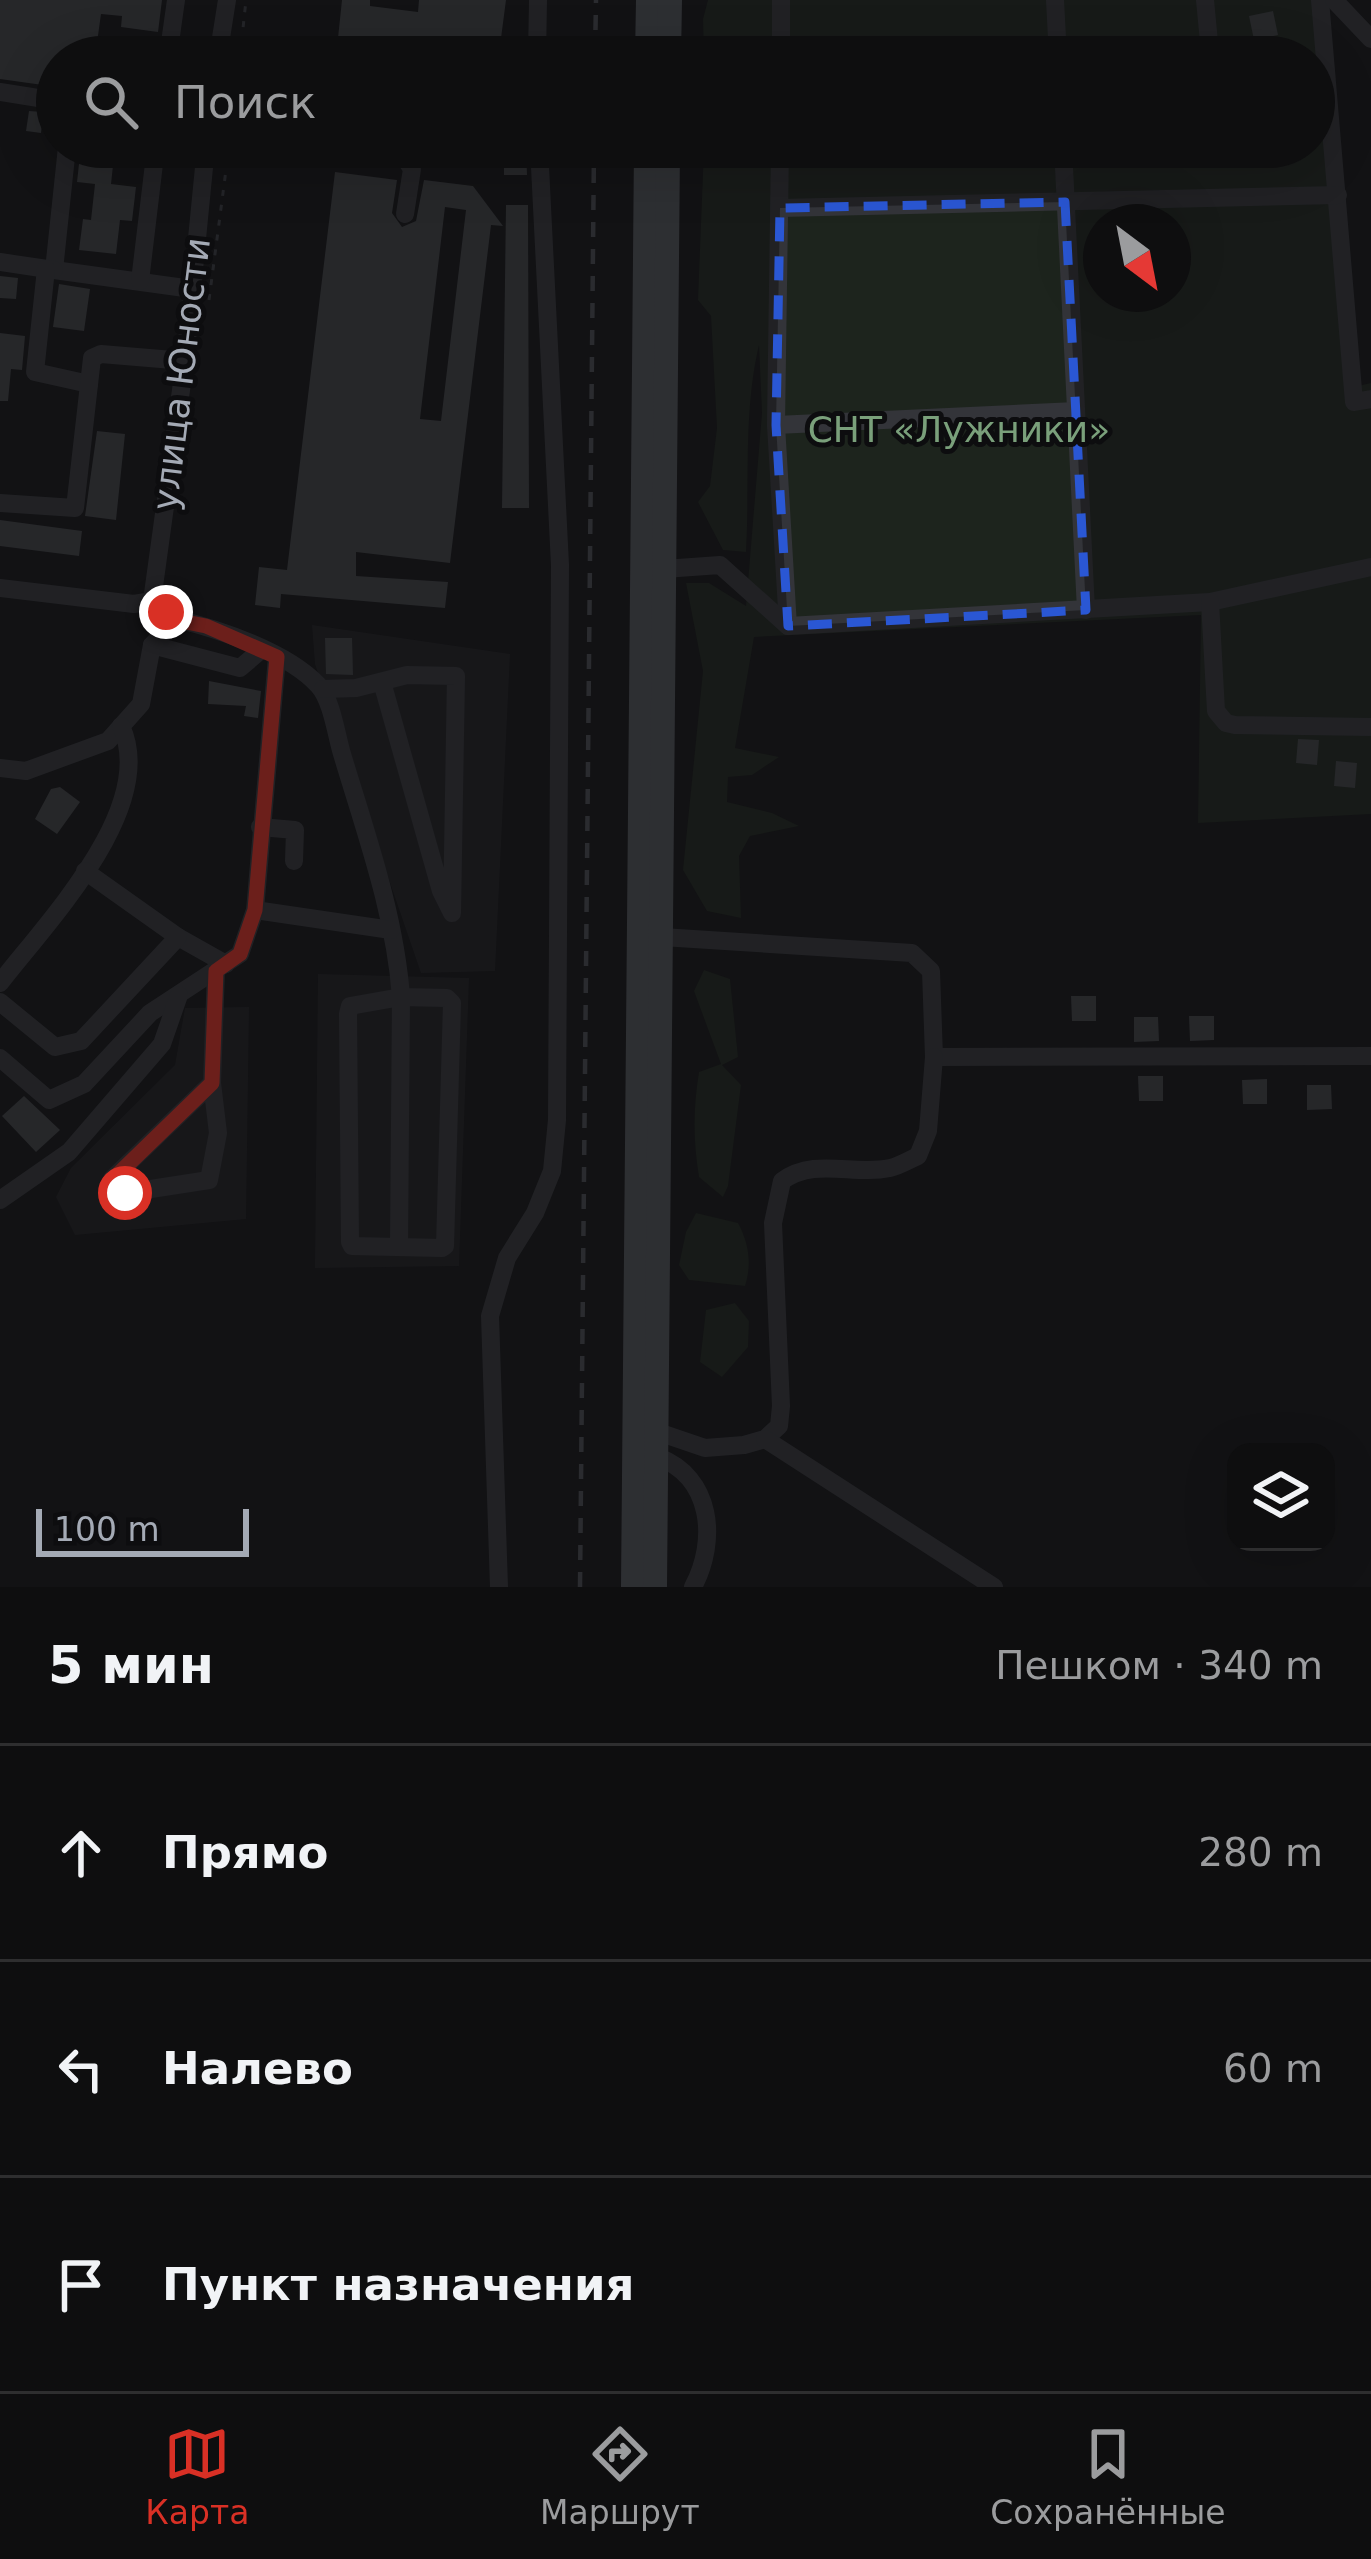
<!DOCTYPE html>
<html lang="ru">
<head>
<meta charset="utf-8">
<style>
	body { margin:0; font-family:"DejaVu Sans",sans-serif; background:#1c1c1d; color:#f1f3f6 }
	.controls { position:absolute; right:36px; bottom:36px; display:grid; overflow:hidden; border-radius:24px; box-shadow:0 12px 48px #0002 }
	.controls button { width:108px; height:108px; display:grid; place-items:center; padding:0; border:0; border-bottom:3px solid #2e2e2f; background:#0e0e0f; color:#f1f3f6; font:60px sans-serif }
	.compass { position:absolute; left:1083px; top:204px; width:108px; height:108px; border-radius:50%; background:#0e0e0f; box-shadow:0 12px 48px #0002; rotate:148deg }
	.scale { position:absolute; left:36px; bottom:30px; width:213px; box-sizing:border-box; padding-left:12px; border:6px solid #a4aab5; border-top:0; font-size:33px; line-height:42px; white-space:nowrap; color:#a4aab5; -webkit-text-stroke:9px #0d0d0f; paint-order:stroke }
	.stop { position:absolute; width:36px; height:36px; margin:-27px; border:9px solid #d93025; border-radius:50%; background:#fff }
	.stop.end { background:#d93025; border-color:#fff; box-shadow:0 3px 12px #0008 }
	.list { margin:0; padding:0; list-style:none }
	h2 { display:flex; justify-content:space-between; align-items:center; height:156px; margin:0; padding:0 48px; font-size:51px }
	h2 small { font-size:39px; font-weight:400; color:#9b9c9e }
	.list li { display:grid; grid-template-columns:78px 1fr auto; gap:36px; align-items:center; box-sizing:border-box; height:216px; padding:0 48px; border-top:3px solid #2e2e2f }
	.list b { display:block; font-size:45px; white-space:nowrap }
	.list em { font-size:39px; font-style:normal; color:#9b9c9e }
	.icon { flex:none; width:66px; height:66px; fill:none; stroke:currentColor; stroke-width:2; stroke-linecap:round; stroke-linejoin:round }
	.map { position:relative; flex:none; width:1371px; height:1587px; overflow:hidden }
	.search { position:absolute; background:#0e0e0f; box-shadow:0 12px 48px #0002; left:36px; right:36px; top:36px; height:132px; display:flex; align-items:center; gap:30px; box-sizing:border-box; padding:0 42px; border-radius:66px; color:#9b9c9e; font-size:45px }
	.sheet { height:804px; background:#0e0e0f }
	nav { display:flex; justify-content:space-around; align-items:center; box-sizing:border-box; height:168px; border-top:3px solid #2e2e2f; background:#0e0e0f; font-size:33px; color:#9b9c9e }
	nav a { display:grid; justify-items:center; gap:6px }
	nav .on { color:#d93025 }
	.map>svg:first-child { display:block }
	.built { fill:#1e1e21 }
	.green { fill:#1d241d; fill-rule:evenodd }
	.building { fill:#3e4044; fill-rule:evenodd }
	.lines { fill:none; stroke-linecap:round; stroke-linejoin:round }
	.path { stroke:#393b40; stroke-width:3; stroke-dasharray:6 9; stroke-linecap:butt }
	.minor { stroke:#333439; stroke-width:18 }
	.major { stroke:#4f5258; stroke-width:24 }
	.rail { stroke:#484b50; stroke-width:4.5; stroke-dasharray:15 12; stroke-linecap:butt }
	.route { stroke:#d93025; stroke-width:15 }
	.marked { fill:none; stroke:#2a57d4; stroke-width:9; stroke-dasharray:24 15; stroke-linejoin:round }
	.labels { text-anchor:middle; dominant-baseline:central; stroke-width:10; stroke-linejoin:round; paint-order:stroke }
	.street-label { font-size:36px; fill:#a4aab5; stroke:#0d0d0f }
	.park-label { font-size:36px; fill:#7aa07b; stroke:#0d0d0f }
</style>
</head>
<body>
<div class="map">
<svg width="1371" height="1587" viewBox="0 0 1371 1587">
	<rect width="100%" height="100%" fill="#121214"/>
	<g class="built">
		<path d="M312 625 510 654 495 971 421 973 315 664Z"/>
		<path d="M318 974 469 978 459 1266 315 1268Z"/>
		<path d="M249 1007 246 1219 75 1235 56 1197 71 1168 175 1065 185 1008Z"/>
	</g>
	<g class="green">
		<path d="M708 0H1320L1358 386 1371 383V814L1198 823 1201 615 754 637 735 748 779 757 752 775 728 777 727 802 772 813 799 826 750 836 739 856 741 918 707 911 683 870 703 671 686 583H709L746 606 762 413 759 345C743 413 750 483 746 552L723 550 698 502 710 486 717 428 711 316 698 300 704 147H1314V57H704L703 19ZM1101 222H1173V294H1101Z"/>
		<path d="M704 970 730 979 738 1057 722 1065 741 1085 728 1186 723 1197 699 1177C693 1140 693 1109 699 1072L721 1064 694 991Z"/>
		<path d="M696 1213 738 1223C749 1243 752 1265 745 1286L689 1280 679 1265 686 1232Z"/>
		<path d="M735 1303 749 1321 748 1347 722 1377 700 1362 706 1310Z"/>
	</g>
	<g class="building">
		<path d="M0 0H162L158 32 121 27 122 16 101 14 95 57H57V87L0 79Z"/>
		<path d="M342 0H370V6L418 12 419 0H506L500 46H524V57H471L366 44 364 57H336Z"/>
		<path d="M1273 11 1278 35 1254 40 1249 16Z"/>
		<path d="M29 111 43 112 41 133 26 131Z"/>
		<path d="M92 147H115L111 184 136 187 132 221 120 220 116 254 79 250 83 219 91 220 95 184 77 182 80 155 91 156Z"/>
		<path d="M504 147H526L527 175H504Z"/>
		<path d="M335 172 397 180 392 213 402 227 416 221 424 180 473 186 503 226 491 225 450 563 356 552V576L448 582 445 608 281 594 280 608 255 605 259 567 287 570ZM445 207 466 210 441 421 420 419Z"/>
		<path d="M506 205H528L529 508H502Z"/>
		<path d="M0 276 18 278 16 299 0 298Z"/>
		<path d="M59 284 90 289 84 331 53 327Z"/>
		<path d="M0 333 25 336 22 370 11 369 8 401H0Z"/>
		<path d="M97 431 125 434 116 520 85 516Z"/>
		<path d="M0 520 82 531 79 556 0 546Z"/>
		<path d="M325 638H352L353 675 326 674Z"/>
		<path d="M209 681 261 691 258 718 244 716 246 706 208 704Z"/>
		<path d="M1298 739 1319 740 1317 765 1296 763Z"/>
		<path d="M1336 761 1357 763 1355 788 1334 786Z"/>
		<path d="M60 787 80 802 57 834 35 819 51 789Z"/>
		<path d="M1071 996H1096V1021H1072Z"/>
		<path d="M1189 1016H1214V1040L1190 1041Z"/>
		<path d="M1134 1017H1158L1159 1041 1134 1042Z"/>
		<path d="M1138 1076H1163V1101H1139Z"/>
		<path d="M1267 1079V1104H1243L1242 1080Z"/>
		<path d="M1307 1085H1331L1332 1109 1307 1110Z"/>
		<path d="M24 1096 60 1130 36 1152 2 1116Z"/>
	</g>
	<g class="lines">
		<g class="path">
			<path d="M240 57 246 0"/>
			<path d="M209 300 229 147"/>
		</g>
		<g class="minor">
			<path d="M1055 0 1058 57"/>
			<path d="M1205 0 1209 42"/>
			<path d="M1320 0 1354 402 1371 399"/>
			<path d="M1334 0 1371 39"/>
			<path d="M168 57 176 0"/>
			<path d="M218 57 227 0"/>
			<path d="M537 57 538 0"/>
			<path d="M781 57V0"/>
			<path d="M0 92 57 101"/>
			<path d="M67 147 54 270 192 289"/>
			<path d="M397 147 412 169 405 214"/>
			<path d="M780 147 776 425 788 626"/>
			<path d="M1063 147 1086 610"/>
			<path d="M780 208 1338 195"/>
			<path d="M0 262 54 270"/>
			<path d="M46 269 35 372 89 384"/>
			<path d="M140 281 156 147"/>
			<path d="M776 425 1076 411"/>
			<path d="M0 503 75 508 92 358 101 354 185 361"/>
			<path d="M664 569 720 565 788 626 1210 602 1371 567"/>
			<path d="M0 588 134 604 152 601"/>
			<path d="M152 601 185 361 206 147"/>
			<path d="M1210 602 1216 711 1226 723 1235 725 1371 727"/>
			<path d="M176 619C219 629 287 652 318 685 332 700 336 734 342 754 366 834 395 914 401 997L447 998 452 1003 445 1246 442 1248 352 1246 350 1242 348 1014 350 1006 401 997 399 1247"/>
			<path d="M152 645 240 668 261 650"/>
			<path d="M323 689 356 688 407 675 456 676 452 913 441 891 382 682"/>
			<path d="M0 768 26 771 108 741 141 704 152 645 176 619 152 601"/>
			<path d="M260 827 295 830 294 861"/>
			<path d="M255 910 391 930"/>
			<path d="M178 937 226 964"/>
			<path d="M662 937 912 953 931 971 934 1057 1371 1056"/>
			<path d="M0 983C47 922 159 807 121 726"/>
			<path d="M0 1002 55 1047 81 1041 178 937 85 871"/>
			<path d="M0 1058 49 1100 84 1084 150 1013 240 954 255 910 277 657"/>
			<path d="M212 1083 218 1133 209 1180 125 1193 112 1179 212 1083 216 971"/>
			<path d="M0 1200 69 1152 162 1044 179 995"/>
			<path d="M658 1432 705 1448 744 1445 765 1439 779 1426 781 1406 773 1223 782 1181C815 1157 853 1176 890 1168 899 1166 909 1160 918 1156L928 1131 934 1057"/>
			<path d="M765 1439 994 1587"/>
			<path d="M658 1457C712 1477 718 1540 693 1587"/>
			<path d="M499 1587 490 1316 507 1258 535 1213 552 1171 557 1120 560 565 539 147"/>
		</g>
		<g class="major">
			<path d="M647 57 648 0"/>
			<path d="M669 57 670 0"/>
			<path d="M633 1587 646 147"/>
			<path d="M655 1587 668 147"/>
		</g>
		<g class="rail">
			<path d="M595 57 596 0"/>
			<path d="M580 1587 594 147"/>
		</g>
	</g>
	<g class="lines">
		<path class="route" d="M125 1193 112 1180 212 1083 216 971 240 954 255 910 277 657 206 626 176 620 166 612"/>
	</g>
	<path d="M0 0H1371V1587H0ZM1065 202 1086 610 788 626 776 425 780 208Z" fill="#121214" fill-opacity=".55" fill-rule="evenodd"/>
	<path class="marked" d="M1065 202 1086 610 788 626 776 425 780 208Z"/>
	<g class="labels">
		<g class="street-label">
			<text transform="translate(181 374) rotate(-83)">улица Юности</text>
		</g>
		<g class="park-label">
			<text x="959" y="429">СНТ «Лужники»</text>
		</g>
	</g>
</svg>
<div class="controls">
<button><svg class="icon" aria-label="layers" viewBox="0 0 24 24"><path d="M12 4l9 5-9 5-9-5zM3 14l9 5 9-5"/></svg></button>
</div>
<svg class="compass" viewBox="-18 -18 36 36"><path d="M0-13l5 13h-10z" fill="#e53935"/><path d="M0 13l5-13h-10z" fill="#9b9c9e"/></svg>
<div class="scale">100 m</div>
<div class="stop" style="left:125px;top:1193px"></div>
<div class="stop end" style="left:166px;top:612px"></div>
<div class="search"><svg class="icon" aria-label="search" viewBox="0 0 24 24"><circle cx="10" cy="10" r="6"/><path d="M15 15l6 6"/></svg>Поиск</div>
</div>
<section class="sheet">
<h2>5 мин<small>Пешком · 340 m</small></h2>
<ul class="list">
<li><svg class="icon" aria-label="ahead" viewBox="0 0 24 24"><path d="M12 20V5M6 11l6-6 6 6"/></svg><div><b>Прямо</b></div><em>280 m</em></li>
<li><svg class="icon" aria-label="left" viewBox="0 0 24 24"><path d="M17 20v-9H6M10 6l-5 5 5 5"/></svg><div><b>Налево</b></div><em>60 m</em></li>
<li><svg class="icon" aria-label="arrive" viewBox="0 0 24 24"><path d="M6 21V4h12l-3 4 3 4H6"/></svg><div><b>Пункт назначения</b></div></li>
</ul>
</section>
<nav>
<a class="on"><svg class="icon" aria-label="map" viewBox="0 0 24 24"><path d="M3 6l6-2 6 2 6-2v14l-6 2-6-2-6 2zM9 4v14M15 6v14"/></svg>Карта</a>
<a><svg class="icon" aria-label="directions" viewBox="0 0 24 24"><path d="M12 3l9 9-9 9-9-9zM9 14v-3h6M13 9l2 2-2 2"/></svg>Маршрут</a>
<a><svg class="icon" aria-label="saved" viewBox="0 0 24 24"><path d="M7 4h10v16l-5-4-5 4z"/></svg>Сохранённые</a>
</nav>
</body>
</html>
